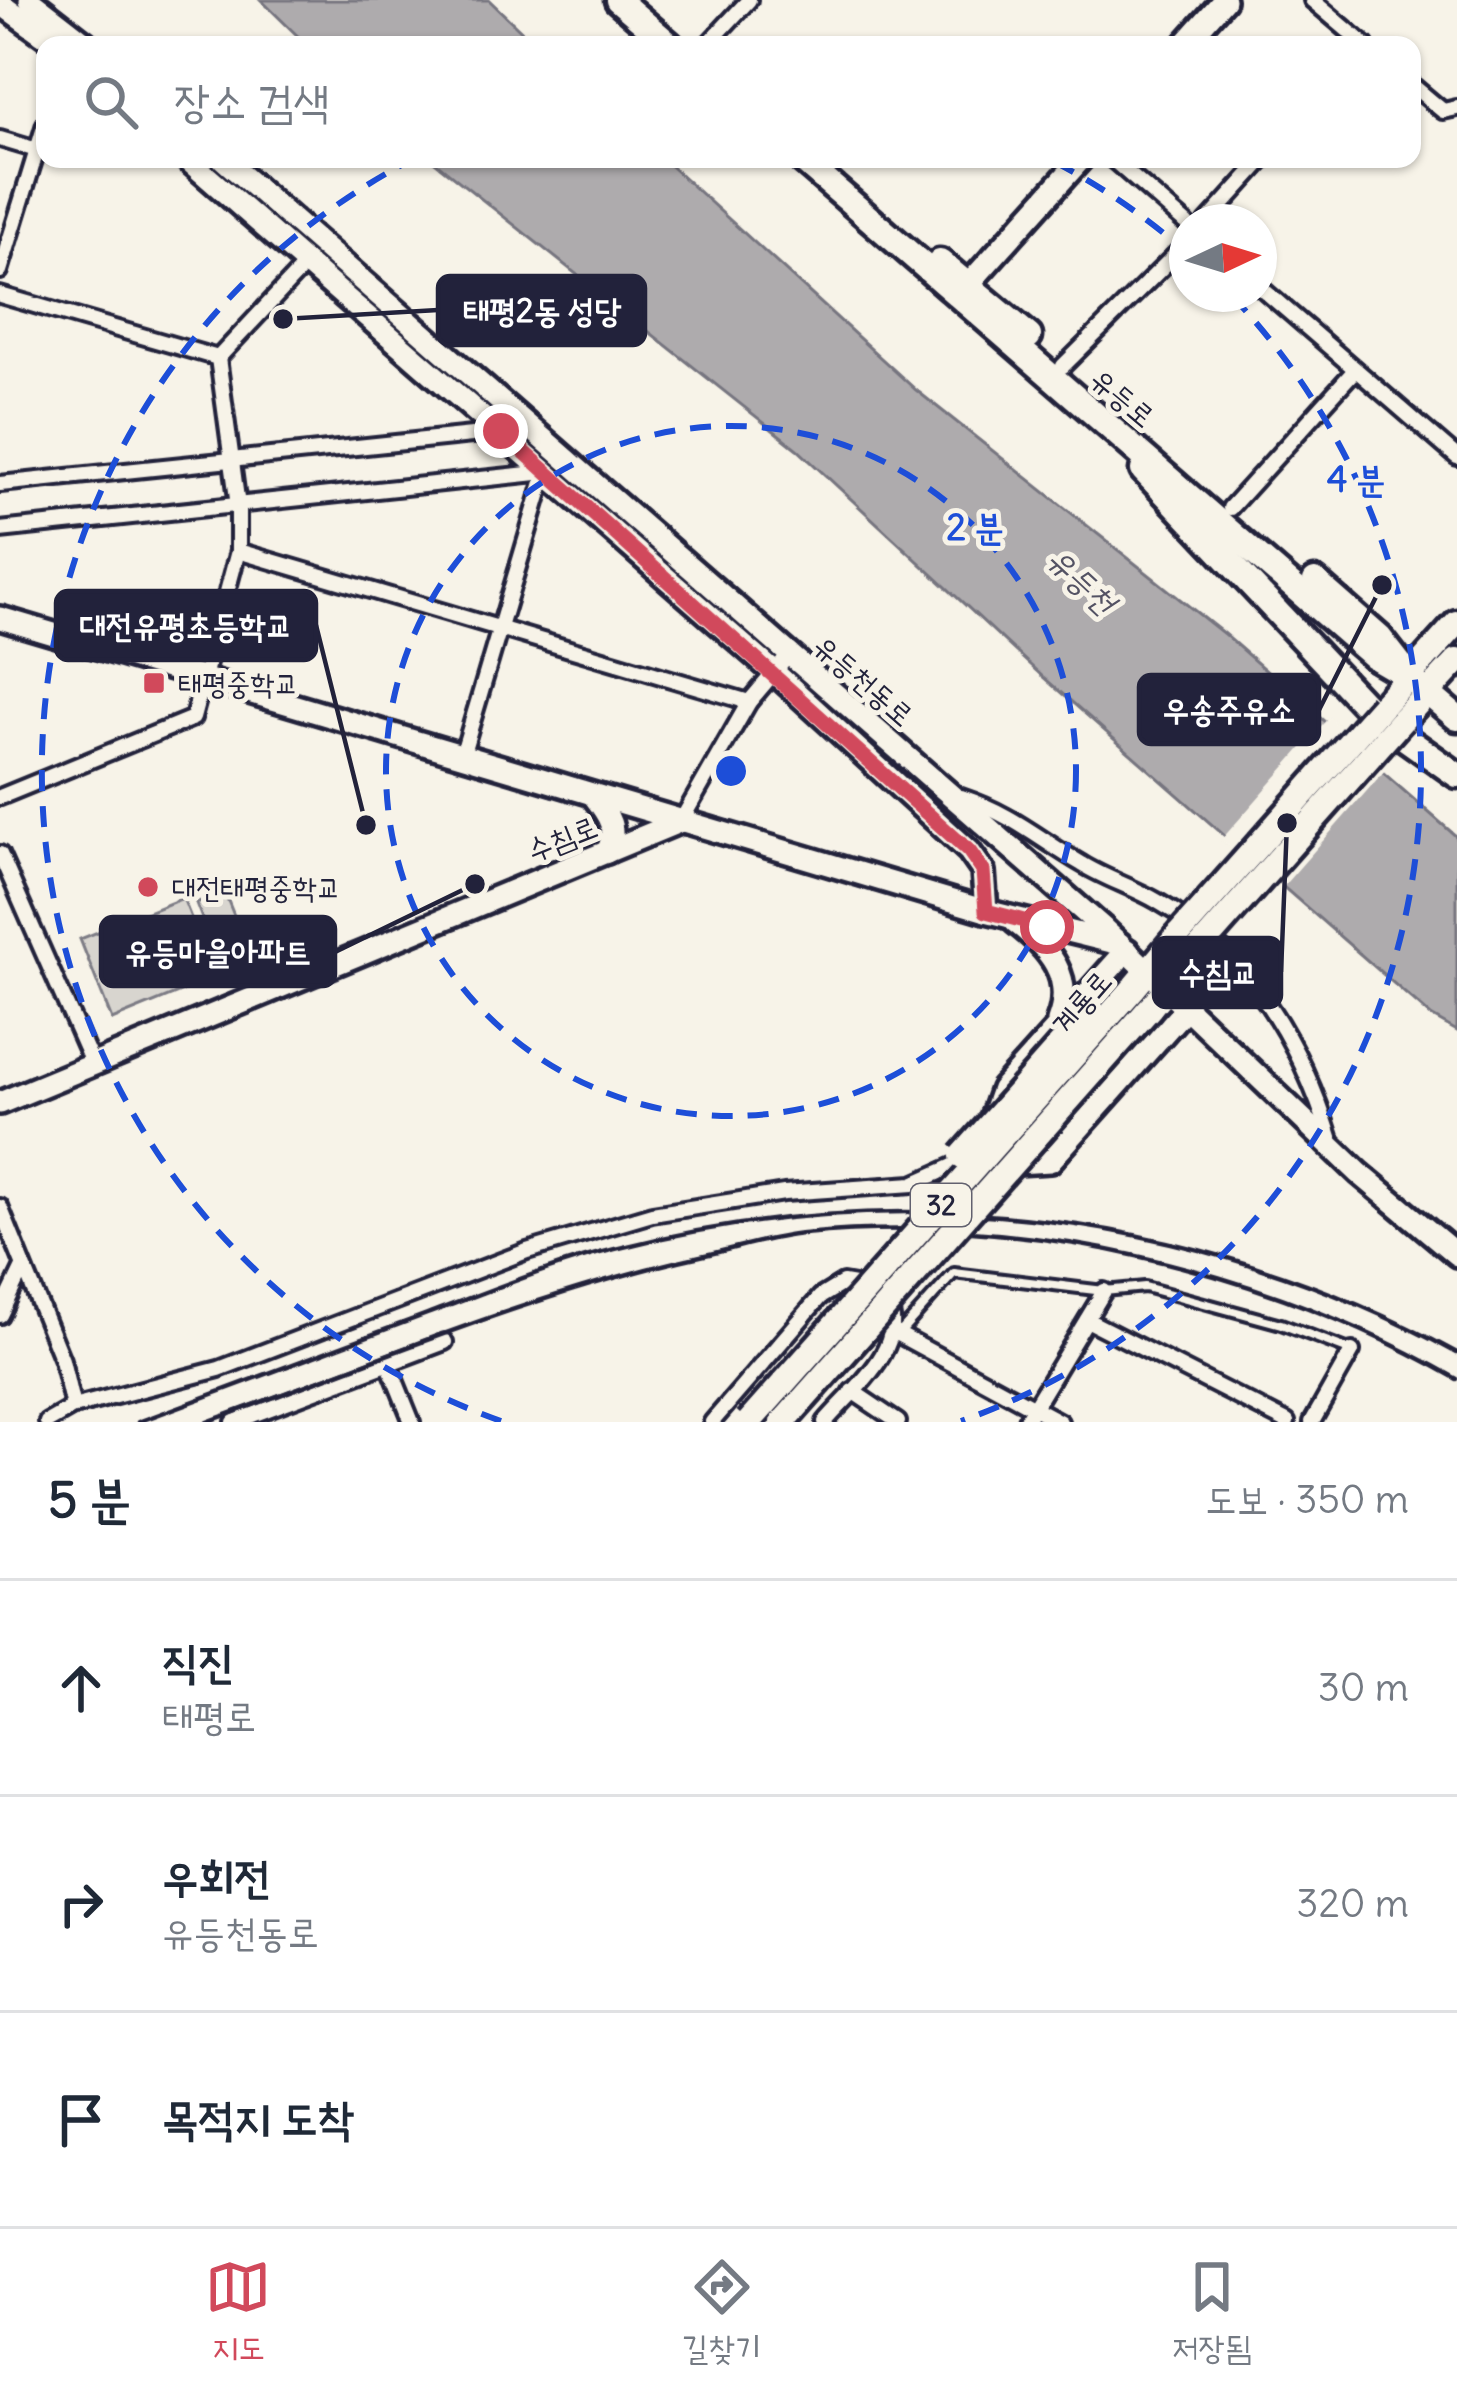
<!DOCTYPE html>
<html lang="ko">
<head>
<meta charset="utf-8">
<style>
	body { margin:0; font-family:Delius,"Poor Story",sans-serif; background:#f6f6f7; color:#1f2937 }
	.compass { position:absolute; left:1169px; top:204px; width:108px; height:108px; border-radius:50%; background:#fff; box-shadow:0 3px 9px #0004; rotate:86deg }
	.stop { position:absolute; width:36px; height:36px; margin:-27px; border:9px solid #d1495b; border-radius:50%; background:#fff }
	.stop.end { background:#d1495b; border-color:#fff; box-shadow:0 3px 12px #0008 }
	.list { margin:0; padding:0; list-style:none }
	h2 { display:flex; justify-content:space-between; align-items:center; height:156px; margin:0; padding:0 48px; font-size:51px }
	h2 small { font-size:39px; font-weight:400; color:#747a83 }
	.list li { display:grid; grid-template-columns:78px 1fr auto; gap:36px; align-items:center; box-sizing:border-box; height:216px; padding:0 48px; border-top:3px solid #e0e1e3 }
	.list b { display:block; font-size:45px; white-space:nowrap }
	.list p { margin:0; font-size:39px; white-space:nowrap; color:#747a83 }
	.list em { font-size:39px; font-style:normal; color:#747a83 }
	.icon { flex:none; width:66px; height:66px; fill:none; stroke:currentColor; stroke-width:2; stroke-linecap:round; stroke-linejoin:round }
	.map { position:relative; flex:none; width:1457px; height:1422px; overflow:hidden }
	.search { position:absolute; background:#fff; box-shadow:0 3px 9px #0004; left:36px; right:36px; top:36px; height:132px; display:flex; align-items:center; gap:30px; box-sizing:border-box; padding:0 42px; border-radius:24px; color:#747a83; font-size:45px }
	.sheet { height:804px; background:#fff }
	nav { display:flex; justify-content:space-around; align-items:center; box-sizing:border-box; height:168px; border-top:3px solid #e0e1e3; background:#fff; font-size:33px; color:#747a83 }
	nav a { display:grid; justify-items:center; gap:6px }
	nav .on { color:#d1495b }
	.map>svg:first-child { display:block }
	.green { fill:#d8d5cf; stroke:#7d7c85; stroke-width:3 }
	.water { fill:#aeabad; stroke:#76747f; stroke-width:3 }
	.pier { fill:#f7f3e8 }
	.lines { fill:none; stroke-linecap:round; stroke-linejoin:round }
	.lane-casing { stroke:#22223b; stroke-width:16 }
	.street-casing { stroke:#22223b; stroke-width:22 }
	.secondary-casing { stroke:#22223b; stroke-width:30 }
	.primary-casing { stroke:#22223b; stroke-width:33 }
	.lane { stroke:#f7f3e8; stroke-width:8 }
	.street { stroke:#f7f3e8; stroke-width:14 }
	.secondary { stroke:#f7f3e8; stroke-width:21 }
	.primary { stroke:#f7f3e8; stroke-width:24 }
	.rail { stroke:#22223b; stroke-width:4.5 }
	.primary-bridge-casing { stroke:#22223b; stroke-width:33; stroke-linecap:butt }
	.primary-bridge { stroke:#f7f3e8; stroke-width:24 }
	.route { stroke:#d1495b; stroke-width:15 }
	.ring { fill:none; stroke:#1d4ed8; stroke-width:6; stroke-dasharray:21 15 }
	.poi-dot { fill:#d1495b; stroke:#f7f3e8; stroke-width:4.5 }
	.labels { text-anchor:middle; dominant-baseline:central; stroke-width:10; stroke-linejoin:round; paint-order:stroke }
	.shield { fill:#f7f3e8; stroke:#62616f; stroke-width:3 }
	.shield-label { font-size:27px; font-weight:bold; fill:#22223b }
	.street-label { font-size:30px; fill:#22223b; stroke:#f7f3e8 }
	.poi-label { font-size:30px; fill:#22223b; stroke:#f7f3e8; text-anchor:start }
	.water-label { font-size:33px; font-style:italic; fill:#535263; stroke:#f7f3e8 }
	.centre { fill:#1d4ed8; stroke:#f7f3e8; stroke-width:6 }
	.ring-label { font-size:36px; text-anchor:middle; font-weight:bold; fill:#1d4ed8; stroke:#f7f3e8; stroke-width:10; stroke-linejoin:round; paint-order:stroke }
	.leader { fill:none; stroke:#22223b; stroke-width:4.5 }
	.callout-dot { fill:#22223b; stroke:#f7f3e8; stroke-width:4.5 }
	.callout { fill:#22223b; stroke:#22223b; stroke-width:4.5 }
	.callout-label { font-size:33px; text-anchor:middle; font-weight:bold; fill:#fff }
</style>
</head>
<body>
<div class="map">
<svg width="1457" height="1422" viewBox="0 0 1457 1422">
	<rect width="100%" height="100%" fill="#f7f3e8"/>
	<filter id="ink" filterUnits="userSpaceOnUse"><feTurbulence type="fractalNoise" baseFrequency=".00833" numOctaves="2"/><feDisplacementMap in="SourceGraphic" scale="24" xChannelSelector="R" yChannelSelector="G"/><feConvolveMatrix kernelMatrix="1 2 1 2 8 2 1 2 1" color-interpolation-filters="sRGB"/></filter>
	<g filter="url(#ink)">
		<g class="green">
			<path d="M224 891 248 950 219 963 196 903Z"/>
			<path d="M183 898 215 978 112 1020 80 939Z"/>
		</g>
		<g class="water">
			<path d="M261 0H489L536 45H307Z"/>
			<path d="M431 159H663L916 390 1224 634 1457 837V1031L1431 1016 1043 677 797 449Z"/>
		</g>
		<path class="pier" d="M1329 717 1387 768 1279 891 1221 840Z"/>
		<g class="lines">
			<g class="lane-casing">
				<path id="lane" d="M899 1334 954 1273 1104 1291 1145 1287 1281 1324 1352 1351"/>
			</g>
			<g class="street-casing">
				<g id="street">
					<path d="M1312 0 1365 45"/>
					<path d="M707 45 749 0"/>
					<path d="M1412 85 1443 111 1457 108"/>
					<path d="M0 139 37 150"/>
					<path d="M1112 159 1187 224"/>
					<path d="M1207 222 1264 159"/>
					<path d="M0 271 45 124"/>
					<path d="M1259 286 1457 457"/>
					<path d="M0 295 218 358 238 506V551L193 718 0 797"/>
					<path d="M218 358 305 265"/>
					<path d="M1063 366 1187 243"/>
					<path d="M0 484 501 432"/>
					<path d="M1230 508 1355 370"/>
					<path d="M0 530 546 472 462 756"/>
					<path d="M238 551 749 702"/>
					<path d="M961 797C1015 815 1037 838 1082 864 1106 879 1133 887 1157 901 1250 953 1302 1045 1332 1143"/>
					<path d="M681 821 749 702 789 655"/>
					<path d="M0 854 93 1065"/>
					<path d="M0 1207 62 1360 73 1407"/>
					<path d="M0 1315 23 1267"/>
					<path d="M1087 1320 1287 1422"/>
					<path d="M894 1332 1060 1422"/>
					<path d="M389 1365 412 1422"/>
					<path d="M852 1391 898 1422"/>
					<path d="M47 1422 73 1407 219 1369 527 1251 652 1214 784 1193 913 1184 969 1159"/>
					<path d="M234 1422 445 1342"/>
					<path d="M712 1422 820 1297 843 1283 872 1288"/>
					<path d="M825 1422C852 1390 908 1348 888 1303"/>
					<path d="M1025 1422 1104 1291"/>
					<path d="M1312 1422 1352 1351"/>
				</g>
			</g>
			<g class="secondary-casing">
				<g id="secondary">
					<path d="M30 0 88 45"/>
					<path d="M0 3 58 45"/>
					<path d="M1184 45 1224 0"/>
					<path d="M187 159 775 673 969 851 983 871 986 911"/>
					<path d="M223 159 1104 929 1359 1173 1457 1255"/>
					<path d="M958 296 1081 159"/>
					<path d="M0 618 986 911 1120 944"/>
					<path d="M593 795C608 815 619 828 607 852"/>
					<path d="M1015 922C1049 948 1075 977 1058 1021"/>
					<path d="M0 1103 681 821"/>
					<path d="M989 1126 1002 1089 1127 950"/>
					<path d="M1002 1153 1017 1163 1050 1161 1188 1006"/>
				</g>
			</g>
			<g class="primary-casing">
				<g id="primary">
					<path d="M618 0 670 45"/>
					<path d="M801 159 1373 656 1409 677 1457 718"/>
					<path d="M940 262 1029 336"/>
					<path d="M1143 470 1378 719 1457 775"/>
					<path d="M1315 581 1380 638 1401 665"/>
					<path d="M1382 706 1457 623"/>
					<path d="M1402 720 1457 661"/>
					<path d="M1150 1008 1196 952"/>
					<path d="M1080 1023 1102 1003 1133 989 1180 933"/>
				</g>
			</g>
			<use href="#lane" class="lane"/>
			<use href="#street" class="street"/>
			<use href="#secondary" class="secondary"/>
			<use href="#primary" class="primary"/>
			<g class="rail">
				<path d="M138 1422C234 1386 330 1350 427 1314 489 1291 551 1265 615 1249 900 1176 1199 1212 1457 1353"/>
				<path d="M207 1422C371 1363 535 1292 705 1255 737 1248 770 1237 803 1234 1028 1213 1262 1268 1457 1379"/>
			</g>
			<g class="primary-bridge-casing">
				<g id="primary-bridge">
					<path d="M1180 933 1382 706"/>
					<path d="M1196 952 1402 720"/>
					<path d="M962 1156 1080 1023"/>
					<path d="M749 1422 1133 989"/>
					<path d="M783 1422 1150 1008"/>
				</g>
			</g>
			<use href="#primary-bridge" class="primary-bridge"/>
		</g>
	</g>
	<g class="lines" filter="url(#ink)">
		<path class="route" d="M501 431 969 851 983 871 986 911 1047 927"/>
	</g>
	<g class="ring">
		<circle cx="731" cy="771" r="345"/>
		<path d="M501 1421A690 690 0 0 1 407 162M1055 162A690 690 0 0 1 1184 250M1232 296A690 690 0 0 1 961 1421"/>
	</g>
	<g class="poi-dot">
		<rect x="142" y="671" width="24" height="24" rx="6"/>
		<circle cx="148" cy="887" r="12"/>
	</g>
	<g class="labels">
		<rect class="shield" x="911" y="1184" width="60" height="42" rx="9"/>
		<g class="shield-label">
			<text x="941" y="1205">32</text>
		</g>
		<g class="street-label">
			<text transform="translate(1123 397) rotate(40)">유등로</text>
			<text transform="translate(864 680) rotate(41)">유등천동로</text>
			<text transform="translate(562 838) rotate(-22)">수침로</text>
			<text transform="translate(1081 1002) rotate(-49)">계룡로</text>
		</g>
		<g class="poi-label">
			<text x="178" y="683">태평중학교</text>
			<text x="172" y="887">대전태평중학교</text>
		</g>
		<g class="water-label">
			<text transform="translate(1082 580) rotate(43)">유등천</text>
		</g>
	</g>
	<circle cx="731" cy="771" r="18" class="centre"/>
	<g class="ring-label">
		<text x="1356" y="492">4 분</text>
		<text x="975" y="540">2 분</text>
	</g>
	<path class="leader" d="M283 319L438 310M366 825L316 625M1382 585L1319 710M475 884L335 952M1287 823L1281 972"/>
	<g class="callout-dot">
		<circle cx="283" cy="319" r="12"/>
		<circle cx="366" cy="825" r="12"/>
		<circle cx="1382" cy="585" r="12"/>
		<circle cx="475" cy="884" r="12"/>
		<circle cx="1287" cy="823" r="12"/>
	</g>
	<g class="callout">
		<rect x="438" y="276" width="207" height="69" rx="12"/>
		<rect x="56" y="591" width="260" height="69" rx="12"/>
		<rect x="1139" y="675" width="180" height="69" rx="12"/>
		<rect x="101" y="917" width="234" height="69" rx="12"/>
		<rect x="1154" y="938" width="127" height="69" rx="12"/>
	</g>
	<g class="callout-label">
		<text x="542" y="322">태평2동 성당</text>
		<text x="186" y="637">대전유평초등학교</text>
		<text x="1229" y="721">우송주유소</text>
		<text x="218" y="963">유등마을아파트</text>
		<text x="1218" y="984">수침교</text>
	</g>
</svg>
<svg class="compass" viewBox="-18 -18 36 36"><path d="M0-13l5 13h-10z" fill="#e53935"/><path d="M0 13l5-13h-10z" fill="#747a83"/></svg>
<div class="stop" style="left:1047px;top:927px"></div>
<div class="stop end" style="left:501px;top:431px"></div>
<div class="search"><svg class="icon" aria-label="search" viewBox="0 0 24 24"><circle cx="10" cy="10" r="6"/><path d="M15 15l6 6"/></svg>장소 검색</div>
</div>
<section class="sheet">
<h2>5 분<small>도보 · 350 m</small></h2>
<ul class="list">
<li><svg class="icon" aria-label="ahead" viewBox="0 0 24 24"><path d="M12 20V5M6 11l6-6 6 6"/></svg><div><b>직진</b><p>태평로</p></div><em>30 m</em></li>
<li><svg class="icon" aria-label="right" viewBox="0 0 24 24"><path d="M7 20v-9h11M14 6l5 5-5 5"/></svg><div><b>우회전</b><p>유등천동로</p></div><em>320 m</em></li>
<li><svg class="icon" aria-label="arrive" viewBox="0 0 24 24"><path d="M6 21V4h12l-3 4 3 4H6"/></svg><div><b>목적지 도착</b></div></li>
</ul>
</section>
<nav>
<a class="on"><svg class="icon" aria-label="map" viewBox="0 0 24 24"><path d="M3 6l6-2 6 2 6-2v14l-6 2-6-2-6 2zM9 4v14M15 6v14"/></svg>지도</a>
<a><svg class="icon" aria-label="directions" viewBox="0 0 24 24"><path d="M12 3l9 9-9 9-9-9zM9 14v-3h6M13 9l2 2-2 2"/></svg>길찾기</a>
<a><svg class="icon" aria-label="saved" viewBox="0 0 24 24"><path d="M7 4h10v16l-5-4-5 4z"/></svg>저장됨</a>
</nav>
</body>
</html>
